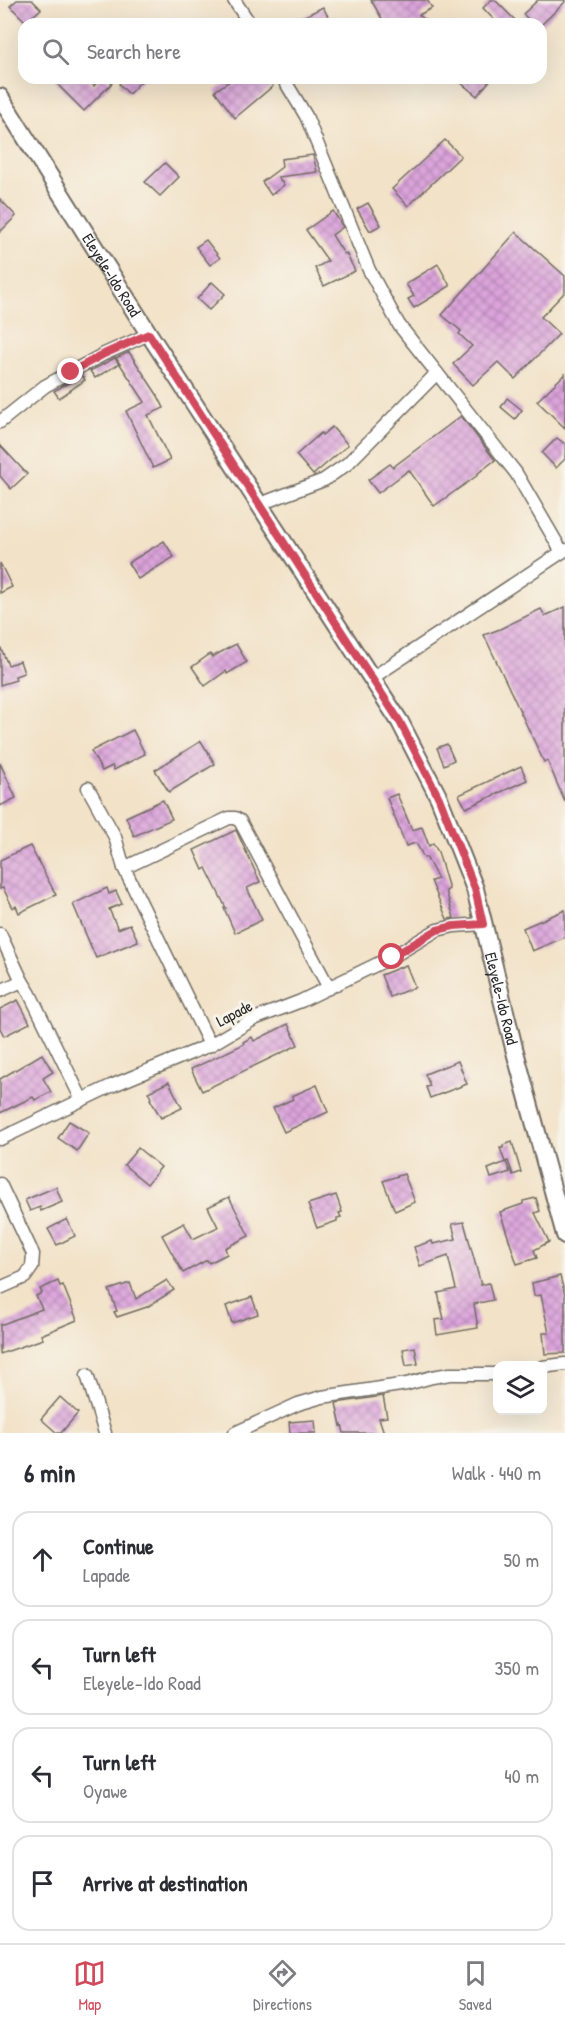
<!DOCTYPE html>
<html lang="en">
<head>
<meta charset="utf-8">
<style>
	body { margin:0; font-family:"Patrick Hand",sans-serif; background:#f2f2f3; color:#2b2b33 }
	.controls { position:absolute; right:18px; bottom:18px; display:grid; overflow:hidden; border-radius:12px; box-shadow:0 6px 24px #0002 }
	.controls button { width:54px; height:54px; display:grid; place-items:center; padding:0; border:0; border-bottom:2px solid #e1e1e2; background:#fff; color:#2b2b33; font:30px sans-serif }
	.stop { position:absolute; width:18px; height:18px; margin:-14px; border:4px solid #d1495b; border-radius:50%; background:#fff }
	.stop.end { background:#d1495b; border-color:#fff; box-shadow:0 2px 6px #0008 }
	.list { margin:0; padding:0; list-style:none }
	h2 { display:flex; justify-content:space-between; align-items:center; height:78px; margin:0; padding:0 24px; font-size:26px }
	h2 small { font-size:20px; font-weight:400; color:#7c7c81 }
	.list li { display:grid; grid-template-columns:39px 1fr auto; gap:18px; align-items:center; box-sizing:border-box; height:96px; margin:0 12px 12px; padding:0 12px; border:2px solid #e1e1e2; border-radius:18px }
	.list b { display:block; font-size:22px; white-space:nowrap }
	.list p { margin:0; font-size:20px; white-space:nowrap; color:#7c7c81 }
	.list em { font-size:20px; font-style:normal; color:#7c7c81 }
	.icon { flex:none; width:33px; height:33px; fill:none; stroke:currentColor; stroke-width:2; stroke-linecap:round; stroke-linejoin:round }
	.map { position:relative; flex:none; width:565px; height:1433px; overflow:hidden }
	.search { position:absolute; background:#fff; box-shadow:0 6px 24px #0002; left:18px; right:18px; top:18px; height:66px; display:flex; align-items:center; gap:15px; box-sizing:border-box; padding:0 21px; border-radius:18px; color:#7c7c81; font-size:22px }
	.sheet { height:510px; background:#fff }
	nav { display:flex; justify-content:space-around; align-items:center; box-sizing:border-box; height:84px; border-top:2px solid #e1e1e2; background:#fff; font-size:16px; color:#7c7c81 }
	nav a { display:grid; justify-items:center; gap:3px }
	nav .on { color:#d1495b }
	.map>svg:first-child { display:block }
	.building { fill:url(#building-cross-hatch) }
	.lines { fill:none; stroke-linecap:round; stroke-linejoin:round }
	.minor-casing { stroke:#716b62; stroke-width:15 }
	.secondary-casing { stroke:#716b62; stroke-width:20 }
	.minor { stroke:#fff; stroke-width:12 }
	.secondary { stroke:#fff; stroke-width:16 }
	.route { stroke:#d1495b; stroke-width:8 }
	.labels { text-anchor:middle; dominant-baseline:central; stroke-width:6; stroke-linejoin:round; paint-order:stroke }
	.street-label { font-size:16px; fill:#2b2b2b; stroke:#f7f3e8 }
</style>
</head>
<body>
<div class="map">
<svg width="565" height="1433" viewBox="0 0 565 1433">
	<defs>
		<pattern id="building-cross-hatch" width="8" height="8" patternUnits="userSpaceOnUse" patternTransform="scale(1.5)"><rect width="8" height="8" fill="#dca4dc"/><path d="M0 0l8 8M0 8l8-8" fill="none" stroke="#b386b3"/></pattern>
	</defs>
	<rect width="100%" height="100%" fill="#f7f3e8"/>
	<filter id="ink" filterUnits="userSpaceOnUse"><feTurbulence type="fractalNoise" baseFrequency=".0167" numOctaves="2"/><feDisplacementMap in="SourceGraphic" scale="12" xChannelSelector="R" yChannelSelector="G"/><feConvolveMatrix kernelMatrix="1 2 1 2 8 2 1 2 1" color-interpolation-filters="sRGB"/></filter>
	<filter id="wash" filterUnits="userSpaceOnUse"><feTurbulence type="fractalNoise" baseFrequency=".008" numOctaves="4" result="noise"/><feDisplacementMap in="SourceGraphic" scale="24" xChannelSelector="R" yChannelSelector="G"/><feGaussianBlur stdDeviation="1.35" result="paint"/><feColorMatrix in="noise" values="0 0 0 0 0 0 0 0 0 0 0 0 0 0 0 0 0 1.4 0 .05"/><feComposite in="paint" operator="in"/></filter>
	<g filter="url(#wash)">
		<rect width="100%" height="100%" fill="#f2e2c8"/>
		<g id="blocks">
			<g class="building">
				<path d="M17 0H32L41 9 26 22 10 6Z"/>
				<path d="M371 0H427L432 8 419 15 430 24H385Z"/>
				<path d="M491 0H495L519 24H498L483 8Z"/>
				<path d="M538 0H565V2L542 24H533L523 14Z"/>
				<path d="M323 7 332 24H289Z"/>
				<path d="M61 78H86L94 86 100 78H106L112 83 84 111 56 83Z"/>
				<path d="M125 78H144L129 94 119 84Z"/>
				<path d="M234 78H267L273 86 235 118 215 91Z"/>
				<path d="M455 78H492L477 96Z"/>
				<path d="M445 140 461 156 408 206 392 189Z"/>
				<path d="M313 155 317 172 278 177 284 185 271 195 262 182 282 167 281 159Z"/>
				<path d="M165 163 179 177 160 196 145 182Z"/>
				<path d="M0 199 16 216 0 232Z"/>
				<path d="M368 203 381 225 370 231 357 209Z"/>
				<path d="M333 211 343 227 332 235 344 254 346 253 355 271 324 286 315 268 328 261 306 230Z"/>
				<path d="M516 232 565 276V292L541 317 559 334 515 379 498 362 473 385 453 364 472 346 459 334 461 331 442 315Z"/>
				<path d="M206 240 220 258 210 265 196 247Z"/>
				<path d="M438 264 450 286 414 308 408 299 414 296 406 284Z"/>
				<path d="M212 282 225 294 209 310 197 299Z"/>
				<path d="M129 352 158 396 164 408 148 415 170 460 153 468 126 411 145 402 116 358Z"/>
				<path d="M115 358 119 364 95 378 90 371Z"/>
				<path d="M565 374V428L537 401Z"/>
				<path d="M82 375 85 380 59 398 54 391Z"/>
				<path d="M507 398 522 410 515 419 501 407Z"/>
				<path d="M461 416 495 460 477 474 478 475 434 506 409 470 378 493 368 480 390 464 393 467Z"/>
				<path d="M332 427 348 445 313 475 296 455 321 433 322 435Z"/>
				<path d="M557 438 565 444V459L556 468 542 453Z"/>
				<path d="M0 445 27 474 11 489 0 476Z"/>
				<path d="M164 541 174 557 138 579 128 563Z"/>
				<path d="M0 563 12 587 0 593Z"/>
				<path d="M565 607V802L547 760 544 762 484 635 500 629 541 609 545 616Z"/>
				<path d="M236 644 247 662 227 674 226 671 205 686 192 667 210 654 212 657Z"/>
				<path d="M0 646 8 665 20 661 24 673 15 676 16 680 0 685Z"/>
				<path d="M133 730 145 754 114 770 112 766 102 771 91 751Z"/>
				<path d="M201 741 215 764 169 792 155 770Z"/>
				<path d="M447 744 454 760 444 765 437 748Z"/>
				<path d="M0 763 16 798 0 806Z"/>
				<path d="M521 766 527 780 466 808 459 795Z"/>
				<path d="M397 794 412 830 422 827 429 846 433 843 438 852 449 889 446 891 454 918 447 919 431 881 438 879 426 857 424 858 416 843 406 846 387 798Z"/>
				<path d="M163 800 172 819 134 836 126 817Z"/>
				<path d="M236 830 260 882 247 888 262 920 235 933 224 908H226L206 868 203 870 194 850Z"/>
				<path d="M30 846 56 895 19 913 16 906 13 908 3 888 0 889V860Z"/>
				<path d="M107 888 109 894 116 891 122 904 109 909 118 929 130 924 138 941 96 958 73 904Z"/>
				<path d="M565 910V937L532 951 523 928Z"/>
				<path d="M406 965 415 987 390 997 381 975Z"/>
				<path d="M18 1000 30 1023 4 1036 0 1028V1009Z"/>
				<path d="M288 1024 298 1045 202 1091 191 1069 244 1044 243 1042 252 1037 254 1041Z"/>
				<path d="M42 1054 53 1072 43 1078 51 1092 35 1100 33 1097 0 1113V1079Z"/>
				<path d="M458 1061 467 1084 430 1098 426 1087 430 1086 425 1074Z"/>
				<path d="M169 1082 182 1108 161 1118 150 1099 151 1098 148 1092Z"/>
				<path d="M317 1085 328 1112 284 1132 273 1108 293 1099 292 1096Z"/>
				<path d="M69 1121 89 1133 77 1151 58 1138Z"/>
				<path d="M512 1142 521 1172 513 1175 508 1161 505 1162 500 1148H503V1145Z"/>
				<path d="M138 1148 161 1167 147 1184 124 1165Z"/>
				<path d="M506 1162 510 1172 491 1178 488 1169Z"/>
				<path d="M404 1174 415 1202 395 1211 383 1181Z"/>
				<path d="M56 1187 62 1202 41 1211 40 1207 30 1211 25 1200Z"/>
				<path d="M336 1195 342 1212 339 1213 341 1217 337 1218V1221L317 1228 308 1204Z"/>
				<path d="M229 1197 249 1236 225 1248 227 1254 209 1263 207 1260 183 1273 162 1235 184 1223 193 1239 218 1227 208 1207Z"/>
				<path d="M536 1198 540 1211 535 1213 549 1242 534 1250 537 1258 517 1264 500 1212 523 1204V1201Z"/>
				<path d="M67 1219 75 1236 57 1245 48 1229Z"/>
				<path d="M464 1222 481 1285 489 1283 493 1300 474 1304 478 1328 437 1335 435 1320 444 1319 438 1293 456 1289 448 1256 420 1266 414 1247 432 1241 433 1244 456 1239 452 1224Z"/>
				<path d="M560 1276 565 1295V1353L545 1354 543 1333H549L541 1295 534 1296 532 1283Z"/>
				<path d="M167 1280 174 1290 147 1307 117 1317 114 1312 117 1311 109 1290 130 1283 136 1299Z"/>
				<path d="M58 1281 60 1286 63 1285 77 1320 41 1335 43 1339 0 1354V1325L42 1309 36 1296 42 1293 40 1289Z"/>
				<path d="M252 1297 258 1314 232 1323 226 1306Z"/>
				<path d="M415 1347 418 1364 406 1366 403 1349Z"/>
				<path d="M383 1396 387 1417 379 1418 384 1433H344L342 1425 341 1426 336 1403Z"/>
				<path d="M60 1397 78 1413 61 1433H57L41 1419Z"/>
				<path d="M315 1420 316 1433H290L289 1422Z"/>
			</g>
		</g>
	</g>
	<g filter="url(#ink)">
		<use href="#blocks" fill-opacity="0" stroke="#716b62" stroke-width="1.5"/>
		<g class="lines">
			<g class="minor-casing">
				<g id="minor">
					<path d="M234 0 250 24"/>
					<path d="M283 78 306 116 369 270 399 325 516 473 562 552"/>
					<path d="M0 422 45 386 104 354 149 334"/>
					<path d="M260 504 324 480 347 464 437 373"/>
					<path d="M372 678 565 550"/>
					<path d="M88 788 115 837 124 868 210 1045"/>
					<path d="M124 868 229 818H235L240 821 329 988"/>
					<path d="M0 934 22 981"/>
					<path d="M0 991 22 981 30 994 82 1100"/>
					<path d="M0 1139 111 1086 210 1045 254 1019 301 1001 392 957 437 930 454 926 483 924"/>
					<path d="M0 1184 33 1254 32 1267 25 1277 0 1288"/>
					<path d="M542 1367 565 1364"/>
					<path d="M87 1375 105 1433"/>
					<path d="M235 1433 298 1404 322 1397 407 1384 432 1377 450 1374H498"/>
				</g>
			</g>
			<g class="secondary-casing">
				<g id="secondary">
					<path id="s1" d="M0 97 149 334 400 722 439 798 475 889 514 1048 565 1235"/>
				</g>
			</g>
			<use href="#minor" class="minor"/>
			<use href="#secondary" class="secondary"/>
		</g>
	</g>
	<g class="lines" filter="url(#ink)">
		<path class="route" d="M71 372 104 354 149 334 400 722 439 798 475 889 483 924 454 926 437 930 392 957"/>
	</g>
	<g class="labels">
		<g class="street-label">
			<text stroke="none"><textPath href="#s1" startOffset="210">Eleyele-Ido Road</textPath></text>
			<text stroke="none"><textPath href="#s1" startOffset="1038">Eleyele-Ido Road</textPath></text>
			<text transform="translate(234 1013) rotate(-28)">Lapade</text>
		</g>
	</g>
</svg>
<div class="controls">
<button><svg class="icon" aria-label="layers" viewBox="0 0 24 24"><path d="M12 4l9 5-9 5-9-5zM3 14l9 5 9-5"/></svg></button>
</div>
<div class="stop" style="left:392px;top:957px"></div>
<div class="stop end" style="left:71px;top:372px"></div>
<div class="search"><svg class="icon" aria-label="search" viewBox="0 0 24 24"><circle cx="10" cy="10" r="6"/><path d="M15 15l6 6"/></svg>Search here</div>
</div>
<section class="sheet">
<h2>6 min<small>Walk · 440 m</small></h2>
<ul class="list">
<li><svg class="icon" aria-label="ahead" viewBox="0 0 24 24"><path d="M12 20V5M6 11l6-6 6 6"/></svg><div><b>Continue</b><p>Lapade</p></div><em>50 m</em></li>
<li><svg class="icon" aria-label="left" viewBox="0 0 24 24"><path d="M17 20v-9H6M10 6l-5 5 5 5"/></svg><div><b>Turn left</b><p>Eleyele-Ido Road</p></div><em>350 m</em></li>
<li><svg class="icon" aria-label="left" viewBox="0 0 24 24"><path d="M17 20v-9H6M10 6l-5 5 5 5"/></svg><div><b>Turn left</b><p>Oyawe</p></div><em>40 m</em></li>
<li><svg class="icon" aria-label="arrive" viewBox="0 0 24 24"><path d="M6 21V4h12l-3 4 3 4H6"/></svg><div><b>Arrive at destination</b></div></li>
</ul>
</section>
<nav>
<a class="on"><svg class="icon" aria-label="map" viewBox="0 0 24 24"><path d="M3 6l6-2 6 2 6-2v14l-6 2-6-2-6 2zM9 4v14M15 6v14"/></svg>Map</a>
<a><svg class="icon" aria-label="directions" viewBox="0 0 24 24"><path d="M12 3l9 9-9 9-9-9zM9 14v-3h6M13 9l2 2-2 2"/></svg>Directions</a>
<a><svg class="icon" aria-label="saved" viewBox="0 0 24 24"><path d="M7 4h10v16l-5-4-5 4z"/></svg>Saved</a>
</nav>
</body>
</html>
